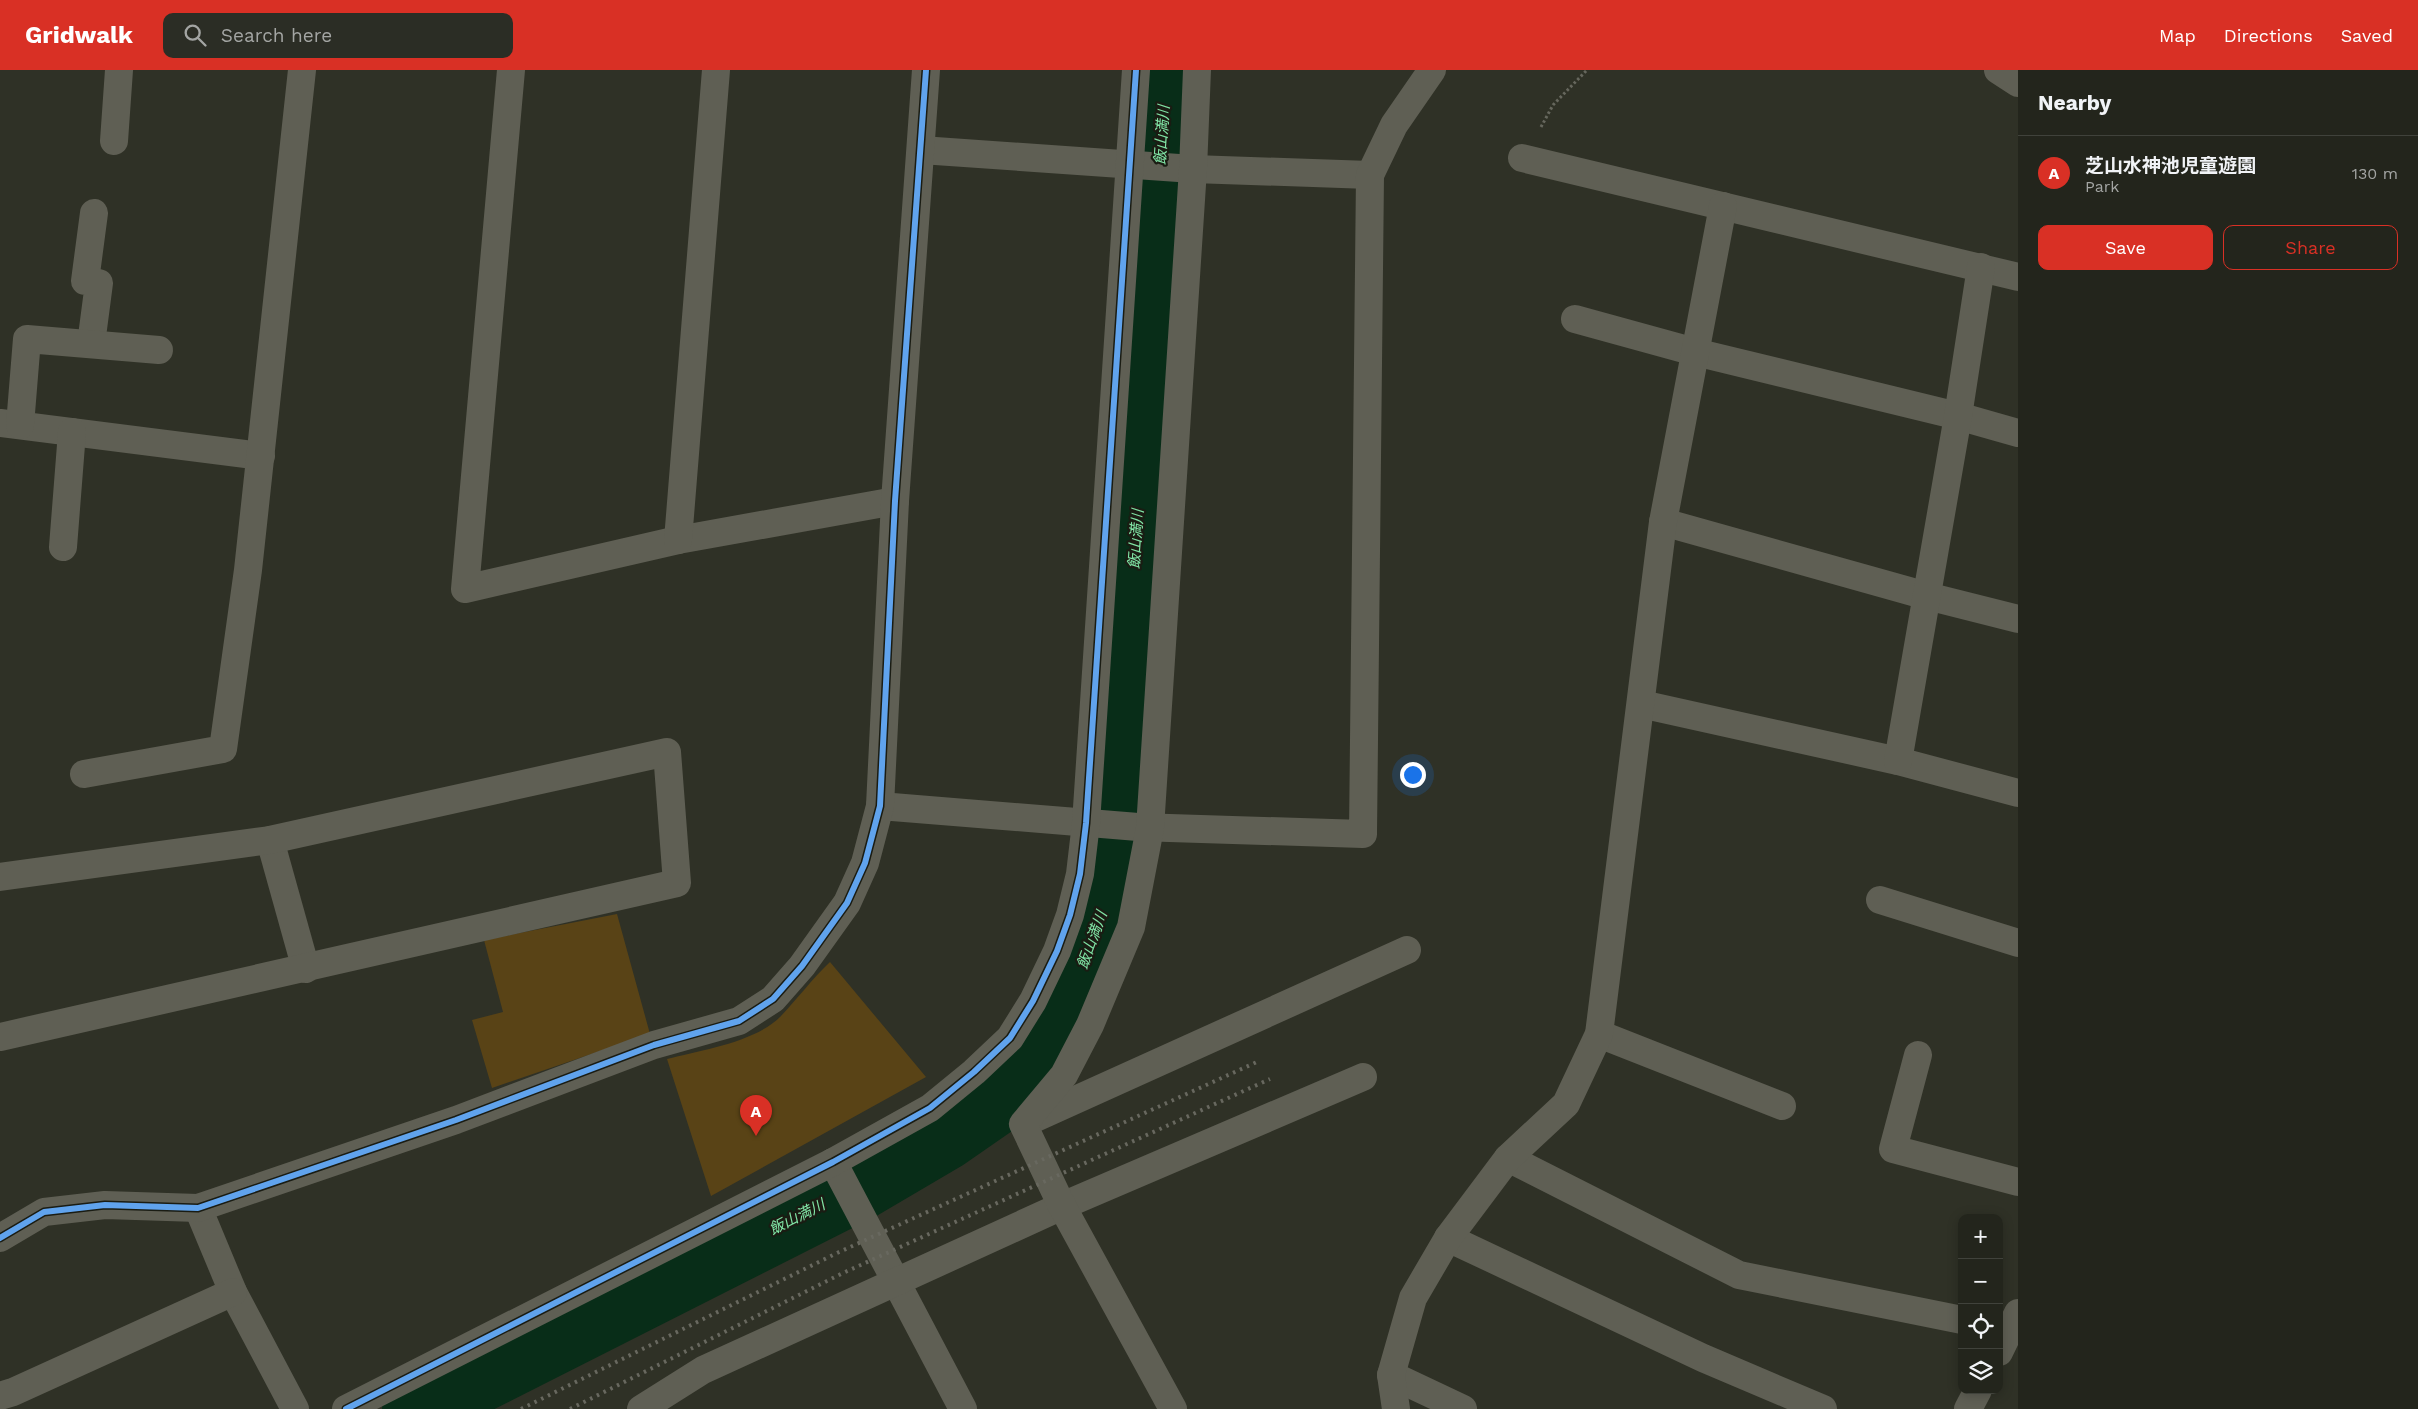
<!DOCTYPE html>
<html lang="en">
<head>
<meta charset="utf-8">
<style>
	body { margin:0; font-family:"Work Sans","Noto Sans JP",sans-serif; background:#2b2d25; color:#f1f3f6 }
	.controls { position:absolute; right:15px; bottom:15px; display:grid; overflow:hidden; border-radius:10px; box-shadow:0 2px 12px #0003 }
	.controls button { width:45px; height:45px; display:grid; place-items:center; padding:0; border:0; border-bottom:1px solid #40423b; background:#23251c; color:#f1f3f6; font:25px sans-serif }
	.you { position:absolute; left:1412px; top:704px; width:18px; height:18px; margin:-12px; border:4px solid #fff; border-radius:50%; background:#1a73e8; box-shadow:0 0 0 8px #1a73e833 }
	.badge { display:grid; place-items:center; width:32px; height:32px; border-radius:50%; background:#d93025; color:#fff; font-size:16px; font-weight:700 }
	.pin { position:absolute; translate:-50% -41px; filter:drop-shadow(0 1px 2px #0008) }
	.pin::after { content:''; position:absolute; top:26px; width:18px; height:15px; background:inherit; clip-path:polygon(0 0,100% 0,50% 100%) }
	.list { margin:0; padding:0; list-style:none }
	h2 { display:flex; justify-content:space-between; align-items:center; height:65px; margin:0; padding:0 20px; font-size:21px }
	h2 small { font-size:16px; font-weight:400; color:#a3a5a3 }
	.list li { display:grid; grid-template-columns:32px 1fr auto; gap:15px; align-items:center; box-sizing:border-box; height:75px; padding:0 20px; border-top:1px solid #40423b }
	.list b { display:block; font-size:19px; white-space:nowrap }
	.list p { margin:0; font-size:16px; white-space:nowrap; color:#a3a5a3 }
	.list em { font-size:16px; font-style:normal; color:#a3a5a3 }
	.actions { display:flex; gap:10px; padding:15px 20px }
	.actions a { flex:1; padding:11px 0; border:1px solid #d93025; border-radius:10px; text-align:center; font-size:18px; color:#d93025 }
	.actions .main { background:#d93025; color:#fff }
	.icon { flex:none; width:28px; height:28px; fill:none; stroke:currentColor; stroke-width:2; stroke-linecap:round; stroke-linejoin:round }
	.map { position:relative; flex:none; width:2018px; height:1339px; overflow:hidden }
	header { display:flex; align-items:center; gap:30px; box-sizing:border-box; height:70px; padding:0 25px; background:#d93025; color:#fff }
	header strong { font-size:24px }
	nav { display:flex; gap:28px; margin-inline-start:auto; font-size:18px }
	.search { width:350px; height:45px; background:#2b2d25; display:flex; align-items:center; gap:12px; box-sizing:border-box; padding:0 18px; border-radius:10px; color:#a3a5a3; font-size:19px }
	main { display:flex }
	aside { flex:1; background:#23251c }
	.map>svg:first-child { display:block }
	.green { fill:#594316 }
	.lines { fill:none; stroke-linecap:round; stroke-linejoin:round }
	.river { stroke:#082d18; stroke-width:70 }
	.path { stroke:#66675d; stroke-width:3; stroke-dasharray:2.5 2.5; stroke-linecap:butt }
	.minor { stroke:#5f5f54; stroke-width:28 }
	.rail { stroke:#68685f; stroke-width:4; stroke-dasharray:2.5 5; stroke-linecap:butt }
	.cycleway-casing { stroke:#1a1c13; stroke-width:9 }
	.cycleway { stroke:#60a3ed; stroke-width:6 }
	.labels { text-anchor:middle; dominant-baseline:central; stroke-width:4.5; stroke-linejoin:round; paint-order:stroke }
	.water-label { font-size:15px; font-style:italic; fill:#81e5a6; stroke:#1a1c13 }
</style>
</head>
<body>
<header>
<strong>Gridwalk</strong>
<div class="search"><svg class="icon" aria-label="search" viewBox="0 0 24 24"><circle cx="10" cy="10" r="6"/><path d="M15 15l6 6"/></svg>Search here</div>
<nav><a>Map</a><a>Directions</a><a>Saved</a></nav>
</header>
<main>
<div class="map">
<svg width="2018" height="1339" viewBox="0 0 2018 1339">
	<rect width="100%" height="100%" fill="#2f3126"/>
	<g class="green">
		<path d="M617 844 650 964 492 1018 472 950 503 942 484 870Z"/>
		<path d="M830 892 926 1007 711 1126 667 989C702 980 756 972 781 946 798 928 812 909 830 892Z"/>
	</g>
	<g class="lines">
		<path class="river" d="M417 1339 860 1115 945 1065 994 1031 1032 991 1082 900 1102 853 1117 760 1166 0"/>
		<path class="path" d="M1541 57 1553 35 1587 0"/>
		<g class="minor">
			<path d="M511 0 465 519 678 470 895 431"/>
			<path d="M1998 0 2018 13"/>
			<path d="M114 71 119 0"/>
			<path d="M921 80 1193 99 1370 105"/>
			<path d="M1522 88 2018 207"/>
			<path d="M1575 249 1695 282 1958 346 2018 363"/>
			<path d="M91 274 99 213 85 211 94 143"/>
			<path d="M0 353 261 386"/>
			<path d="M20 355 27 269 159 280"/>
			<path d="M1663 452 1927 526 2018 549"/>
			<path d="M678 470 716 0"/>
			<path d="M63 477 72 362"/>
			<path d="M1641 634 1898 691 2018 723"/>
			<path d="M1898 691 1958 346 1981 197"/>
			<path d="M84 704 223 679 248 500 302 0"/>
			<path d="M880 736 1138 757 1363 764 1370 105 1394 55 1432 0"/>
			<path d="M270 770 306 899"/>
			<path d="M0 807 270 770 667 682 677 813 0 967"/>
			<path d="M1880 830 2018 873"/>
			<path d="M1599 964 1782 1036"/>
			<path d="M1918 985 1893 1079 2018 1112"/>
			<path d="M1031 1050 1407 880"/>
			<path d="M1508 1088 1739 1205 1962 1250"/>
			<path d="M833 1092 963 1339"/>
			<path d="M198 1138 233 1222 295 1339"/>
			<path d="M0 1168 44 1142 105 1135 198 1138 456 1050 654 975 739 951 773 929 802 896 847 833 865 793 880 736 895 431 926 0"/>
			<path d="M1448 1168 1703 1288 1823 1339"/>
			<path d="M1999 1282 2018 1243"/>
			<path d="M1391 1305 1463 1339"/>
			<path d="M0 1326 13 1322 233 1222"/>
			<path d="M346 1339 833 1092 930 1038 974 1002 1010 968 1033 931 1057 881 1070 845 1080 804 1086 753 1136 0"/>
			<path d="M641 1339 703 1300 1062 1136 1363 1007"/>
			<path d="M1173 1339 1062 1136 1023 1054 1064 1005 1090 955 1131 857 1150 758 1193 99 1197 0"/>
			<path d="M1396 1339 1391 1305 1413 1228 1448 1168 1508 1088 1566 1034 1599 964 1663 452 1723 136"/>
			<path d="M1968 1339 1978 1320"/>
		</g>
		<g class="rail">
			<path d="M521 1339 837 1183 1259 991"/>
			<path d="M570 1339 843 1203 1270 1009"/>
		</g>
		<g class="cycleway-casing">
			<g id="cycleway">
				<path d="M0 1168 44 1142 105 1135 198 1138 456 1050 654 975 739 951 773 929 802 896 847 833 865 793 880 736 895 431 926 0"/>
				<path d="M346 1339 833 1092 930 1038 974 1002 1010 968 1033 931 1057 881 1070 845 1080 804 1086 753 1136 0"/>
			</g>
		</g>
		<use href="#cycleway" class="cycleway"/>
	</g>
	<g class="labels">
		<g class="water-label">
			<text transform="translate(1162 65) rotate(-86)">飯山満川</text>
			<text transform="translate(1136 469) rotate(-86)">飯山満川</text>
			<text transform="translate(1092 870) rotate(-70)">飯山満川</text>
			<text transform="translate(797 1147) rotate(-27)">飯山満川</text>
		</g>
	</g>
</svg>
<div class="controls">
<button>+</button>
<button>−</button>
<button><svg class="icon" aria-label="locate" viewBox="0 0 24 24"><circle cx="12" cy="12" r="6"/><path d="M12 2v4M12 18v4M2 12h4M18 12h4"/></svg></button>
<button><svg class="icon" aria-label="layers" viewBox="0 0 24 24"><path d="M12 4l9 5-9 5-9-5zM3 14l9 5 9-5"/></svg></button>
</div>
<div class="you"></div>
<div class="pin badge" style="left:756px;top:1066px">A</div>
</div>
<aside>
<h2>Nearby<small></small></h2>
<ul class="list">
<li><span class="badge">A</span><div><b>芝山水神池児童遊園</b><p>Park</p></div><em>130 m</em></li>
</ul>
<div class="actions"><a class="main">Save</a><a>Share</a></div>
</aside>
</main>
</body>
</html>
